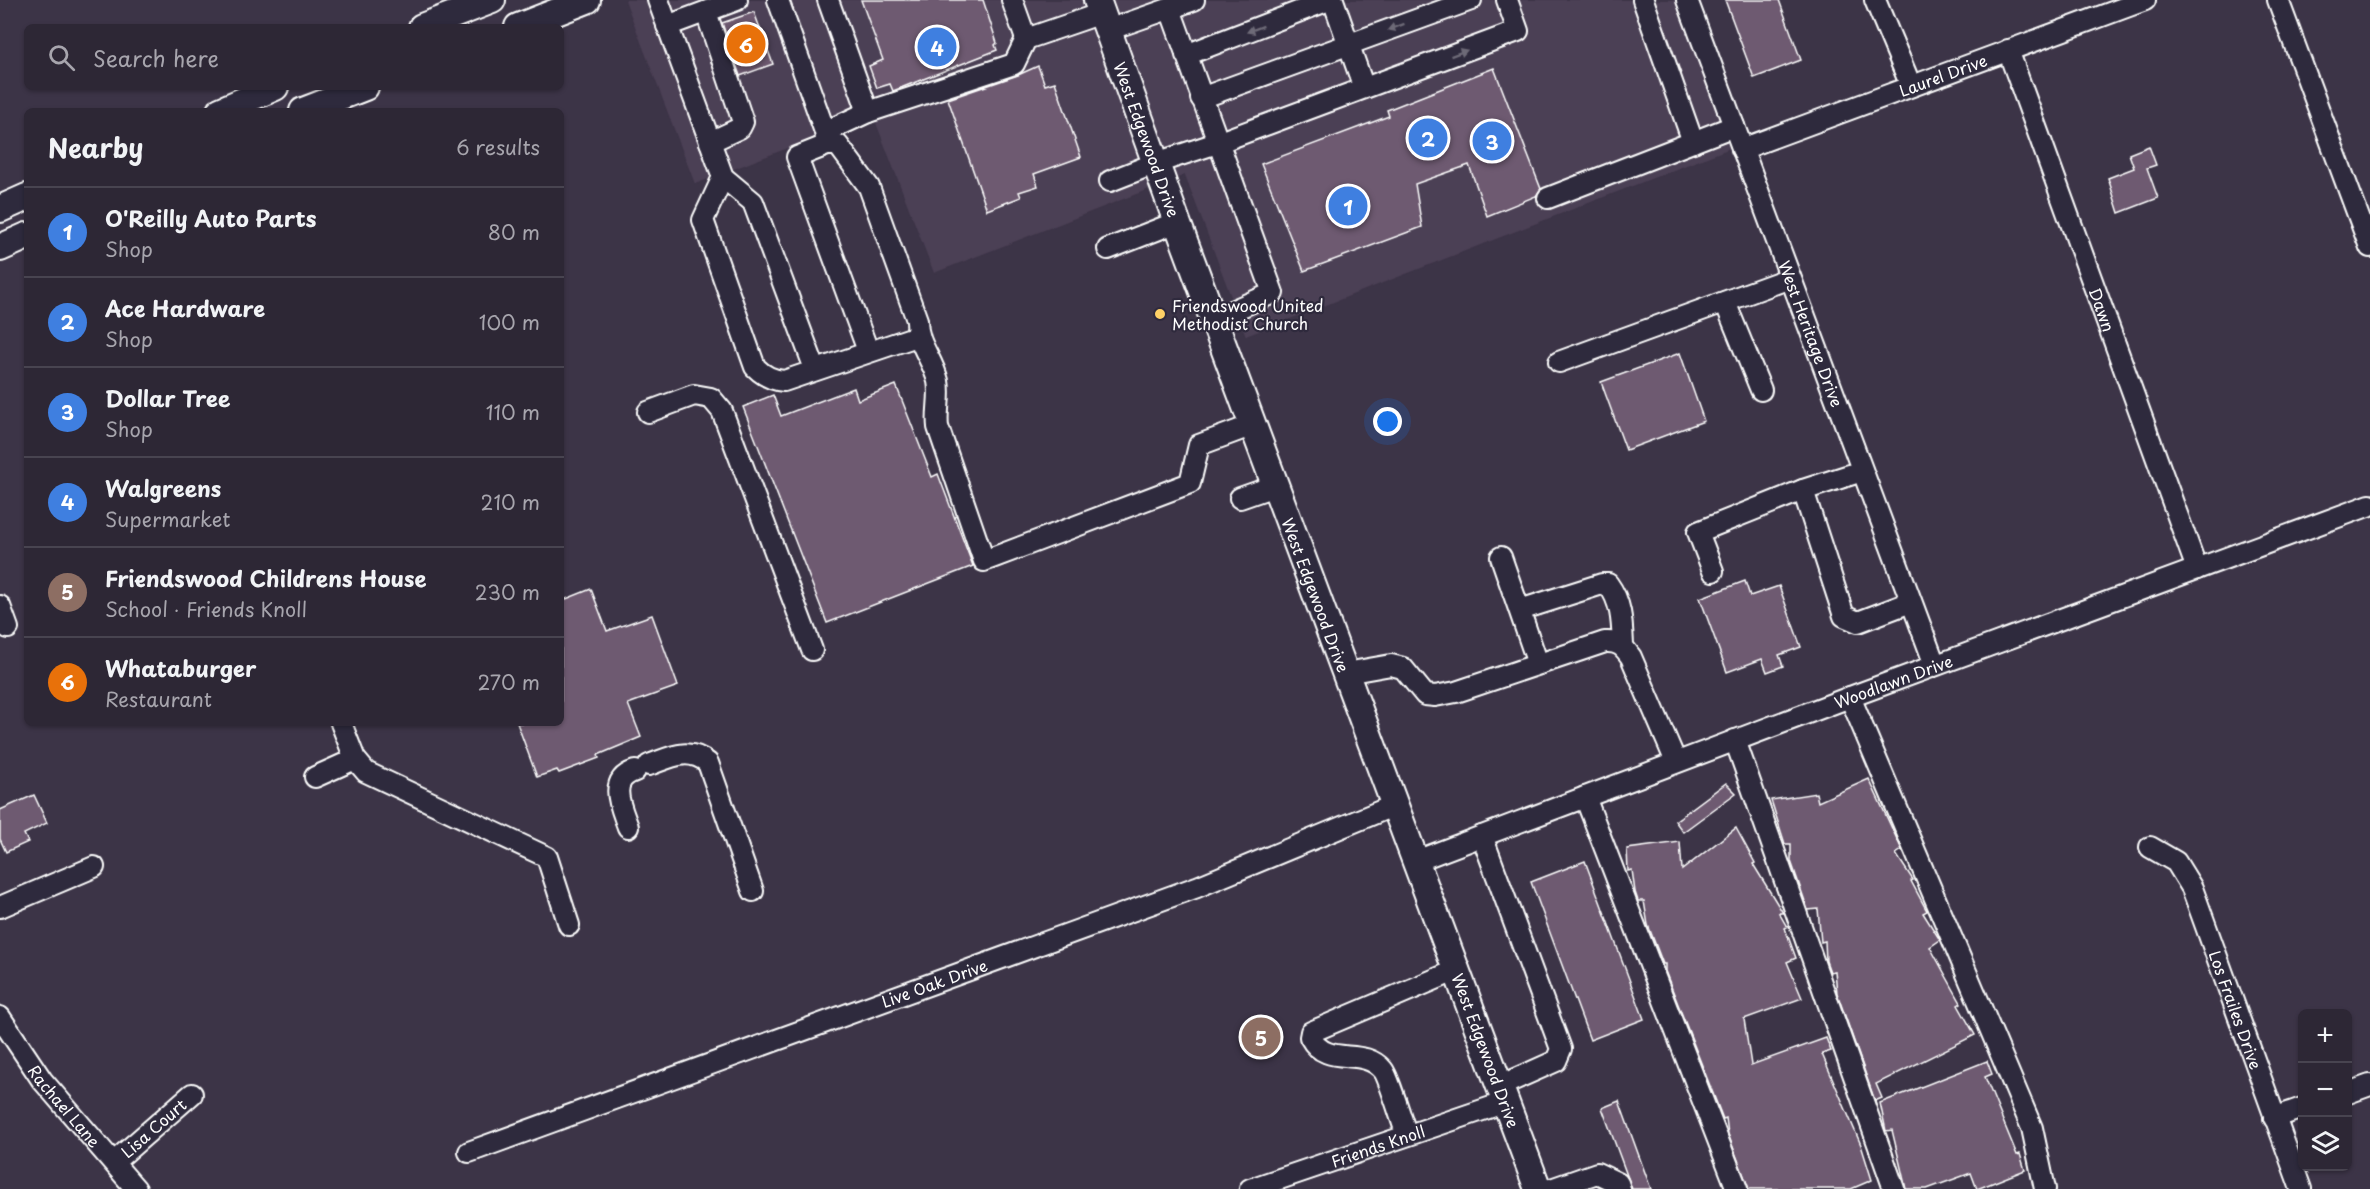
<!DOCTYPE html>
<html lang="en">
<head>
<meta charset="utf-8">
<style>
	body { margin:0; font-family:"Playpen Sans",sans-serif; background:#352f3d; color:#f1f3f6 }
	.controls { position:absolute; right:18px; bottom:18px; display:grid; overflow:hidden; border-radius:9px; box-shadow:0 2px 4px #0004 }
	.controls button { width:54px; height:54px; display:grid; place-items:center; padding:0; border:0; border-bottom:2px solid #484450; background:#2d2735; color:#f1f3f6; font:30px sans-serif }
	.you { position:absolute; left:1388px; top:422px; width:21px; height:21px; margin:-15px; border:4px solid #fff; border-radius:50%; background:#1a73e8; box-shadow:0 0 0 9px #1a73e833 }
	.badge { display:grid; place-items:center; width:39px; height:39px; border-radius:50%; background:#95b2f1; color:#fff; font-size:20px; font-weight:700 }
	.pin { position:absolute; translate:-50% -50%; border:3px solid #fff; box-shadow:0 2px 6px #0006 }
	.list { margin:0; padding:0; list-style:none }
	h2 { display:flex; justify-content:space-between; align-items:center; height:78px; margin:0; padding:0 24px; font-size:26px }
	h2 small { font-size:20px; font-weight:400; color:#a7a5ad }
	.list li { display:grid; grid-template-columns:39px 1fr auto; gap:18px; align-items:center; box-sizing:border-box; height:90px; padding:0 24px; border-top:2px solid #484450 }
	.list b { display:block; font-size:22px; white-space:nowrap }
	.list p { margin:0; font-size:20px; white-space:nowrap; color:#a7a5ad }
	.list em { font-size:20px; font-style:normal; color:#a7a5ad }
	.icon { flex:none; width:33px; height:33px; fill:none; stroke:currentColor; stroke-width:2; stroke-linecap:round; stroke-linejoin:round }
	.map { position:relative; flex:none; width:2370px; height:1189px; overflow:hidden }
	.search { position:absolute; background:#2d2735; box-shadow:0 2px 4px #0004; left:24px; top:24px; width:540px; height:66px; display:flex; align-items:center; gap:15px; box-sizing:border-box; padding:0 21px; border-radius:9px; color:#a7a5ad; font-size:22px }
	.panel { position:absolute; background:#2d2735; box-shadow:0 2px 4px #0004; left:24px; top:108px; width:540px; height:618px; border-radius:9px }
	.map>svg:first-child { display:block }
	.built { fill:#4b3f54 }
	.building { fill:#6e5a71; stroke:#fff; stroke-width:1.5 }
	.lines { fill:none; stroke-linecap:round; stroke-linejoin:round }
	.minor-casing { stroke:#fff; stroke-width:24 }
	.major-casing { stroke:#fff; stroke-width:30 }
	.minor { stroke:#2f2a3d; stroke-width:20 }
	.major { stroke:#2f2a3d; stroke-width:26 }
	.oneway { fill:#6d6a77 }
	.poi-dot { fill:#ffd166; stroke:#2f2a3d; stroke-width:2 }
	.labels { text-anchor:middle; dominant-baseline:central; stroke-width:4.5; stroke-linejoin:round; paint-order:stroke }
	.street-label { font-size:16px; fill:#fff; stroke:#2f2a3d }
	.poi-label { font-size:16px; fill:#fff; stroke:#2f2a3d; text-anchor:start }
</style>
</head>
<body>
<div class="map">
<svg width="2370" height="1189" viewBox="0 0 2370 1189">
	<rect width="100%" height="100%" fill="#3c3447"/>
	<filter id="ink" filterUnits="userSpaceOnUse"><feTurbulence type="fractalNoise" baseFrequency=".0167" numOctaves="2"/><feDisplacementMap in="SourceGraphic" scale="12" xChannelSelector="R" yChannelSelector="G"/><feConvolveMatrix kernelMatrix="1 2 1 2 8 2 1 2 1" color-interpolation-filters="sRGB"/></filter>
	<g filter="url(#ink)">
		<path class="built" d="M625 0H1677L1733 147 1246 336 1185 175 934 273 873 115 695 184Z"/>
		<g class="building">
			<path d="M861 0H983L997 43 995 45 997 50 893 91 890 84 877 88 869 66 883 60Z"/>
			<path d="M1725 0H1779L1801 60 1754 78Z"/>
			<path d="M754 12 773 64 740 76 722 23Z"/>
			<path d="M1038 66 1045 85 1055 82 1081 157 1034 174 1038 186 1019 192 1021 197 987 210 948 99 1018 75Z"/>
			<path d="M1494 68 1541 189 1536 196 1487 216 1469 165 1415 184 1422 227 1304 271 1261 164 1389 116 1387 110Z"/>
			<path d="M2149 146 2156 165 2147 168 2158 198 2119 213 2108 178 2134 168 2129 154Z"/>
			<path d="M1680 353 1704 421 1626 450 1601 382Z"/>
			<path d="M896 385 932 477 938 474 973 566 827 623 743 407 773 395 781 416 854 388 858 400Z"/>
			<path d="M1745 581 1750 596 1779 586 1801 647 1779 655 1783 666 1767 672 1762 659 1727 672 1700 598Z"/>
			<path d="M591 589 607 631 652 615 678 686 628 704 641 737 598 755 599 758 559 773 557 770 537 777 517 723H561V601Z"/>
			<path d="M1869 779 1902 850 1896 854 1913 880 1911 881 1927 911 1923 913 1940 940 1930 947 1961 1003 1958 1005 1975 1035 1876 1084 1882 1098 1875 1101 1837 993 1835 971 1830 972 1826 961 1825 941 1821 942 1818 909 1808 910 1791 861V844H1785L1771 800 1816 793 1818 802Z"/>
			<path d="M1726 783 1736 793 1683 832 1675 821Z"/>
			<path d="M34 795 47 823 24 834 28 842 6 852 0 839V810Z"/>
			<path d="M1736 828 1755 863 1753 864 1783 913H1779L1787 927 1785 928 1796 958 1787 962 1802 998 1744 1019 1751 1065 1826 1038 1831 1051 1822 1054 1861 1145 1872 1180 1851 1189H1749L1728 1134 1726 1118 1723 1119 1665 971V964H1663L1648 925 1644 901H1638L1635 892 1632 870 1628 871 1627 849 1680 842 1682 870Z"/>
			<path d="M1585 861 1644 1019 1590 1040 1531 882Z"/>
			<path d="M1987 1061 1992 1074 1985 1077 2017 1155 2020 1154 2025 1170 1977 1189 1971 1173 1927 1189H1906L1892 1130 1886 1131 1880 1103Z"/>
			<path d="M1619 1101 1651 1189H1632L1602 1108Z"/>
		</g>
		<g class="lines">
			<g class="minor-casing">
				<g id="minor">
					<path d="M658 0 723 177 753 202 815 369"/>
					<path d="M778 0 825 132 827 145"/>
					<path d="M828 0 868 112 1014 64 1026 39 1102 13"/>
					<path d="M1012 0 1026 39"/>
					<path d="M1333 0 1364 88"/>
					<path d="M1643 0 1693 142"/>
					<path id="s1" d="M1687 0 1935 665"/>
					<path d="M1875 0 1911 86"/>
					<path d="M2278 0 2370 247"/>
					<path d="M1170 9 1273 293 1213 319"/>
					<path d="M706 12 743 122 740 128 710 142"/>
					<path d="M667 26 737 0"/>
					<path d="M1108 30 1194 0"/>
					<path id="s2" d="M2008 50 2197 569"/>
					<path d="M1186 55 1329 0"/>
					<path d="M1201 98 1471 0"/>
					<path d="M825 132 868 112"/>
					<path id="s3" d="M1742 149 2145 0"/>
					<path d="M723 177 703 220 755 367C764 376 772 380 784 381L917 336"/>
					<path d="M1110 181 1156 163 1217 143 1518 31 1507 0"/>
					<path d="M1548 198 1734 126"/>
					<path d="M1108 249 1177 222"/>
					<path d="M1725 302 1761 390"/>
					<path d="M868 351 797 157 827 145H838L869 187 917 320C917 345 932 357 938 381 941 396 936 412 938 427L984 561 1190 483 1199 445 1253 425"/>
					<path d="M1559 362 1790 278"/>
					<path d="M648 412 694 395 711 398 722 411 812 650"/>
					<path d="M1862 471 1803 490 1844 616 1858 622 1911 602"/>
					<path d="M1240 498 1277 485"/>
					<path d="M1501 557 1538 664"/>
					<path d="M1713 571 1698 532 1803 490"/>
					<path d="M0 606 8 628"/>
					<path d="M1520 610 1602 584H1608C1622 603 1622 623 1623 646"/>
					<path d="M1346 673 1391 665 1403 668 1425 695 1435 696 1456 692 1605 642C1619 641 1624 647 1631 657L1676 762"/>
					<path d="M1850 697 2032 1128 2045 1189"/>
					<path d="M341 723 355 759 366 772 547 857 569 925"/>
					<path d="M1735 740 1894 1189"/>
					<path d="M649 765C669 758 688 746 708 763L753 891"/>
					<path d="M315 777 355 759"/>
					<path d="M1585 797 1737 1189"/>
					<path d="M628 827C621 807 607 780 635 771"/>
					<path d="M1482 836 1561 1049 1556 1061 1500 1086"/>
					<path id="s4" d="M2150 847 2176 862 2192 888 2301 1189"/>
					<path id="s5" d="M1416 861 1850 697 2370 505"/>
					<path d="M0 907 94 867"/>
					<path id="s6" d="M0 1017 42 1080 136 1189"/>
					<path d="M2348 1093 2370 1085"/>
					<path d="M2274 1118 2302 1108"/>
					<path d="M1407 1135C1402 1123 1389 1077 1383 1070 1362 1045 1327 1069 1310 1037L1311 1032 1457 970"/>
					<path id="s7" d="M469 1152 1197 887 1395 805"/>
					<path id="s8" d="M114 1162 192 1094"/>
					<path id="s9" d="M1250 1189 1506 1102"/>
					<path d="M1551 1189 1597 1173 1618 1183 1620 1189"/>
				</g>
			</g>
			<g class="major-casing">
				<g id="major">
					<path id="s10" d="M1097 0 1177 222 1538 1189"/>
					<path d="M422 27 492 0"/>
					<path d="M518 27 587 0"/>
					<path d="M220 111 275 87"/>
					<path d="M303 111 365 87"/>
					<path d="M0 209 27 197"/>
					<path d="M0 248 27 236"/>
				</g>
			</g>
			<use href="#minor" class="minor"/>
			<use href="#major" class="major"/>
		</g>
		<defs><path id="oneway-solid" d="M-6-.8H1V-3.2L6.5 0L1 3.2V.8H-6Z" transform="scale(1.5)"/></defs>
		<g class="oneway">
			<use href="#oneway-solid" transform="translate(1396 27) rotate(160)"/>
			<use href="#oneway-solid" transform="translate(1255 29) rotate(159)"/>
			<use href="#oneway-solid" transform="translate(1459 53) rotate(-20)"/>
		</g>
	</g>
	<circle class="poi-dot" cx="1160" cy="314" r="6"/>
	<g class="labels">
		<g class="street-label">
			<text stroke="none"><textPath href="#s3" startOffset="214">Laurel Drive</textPath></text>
			<text stroke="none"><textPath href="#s10" startOffset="148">West Edgewood Drive</textPath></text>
			<text stroke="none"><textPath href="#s2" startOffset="276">Dawn</textPath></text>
			<text stroke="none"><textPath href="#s1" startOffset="356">West Heritage Drive</textPath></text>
			<text stroke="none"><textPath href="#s10" startOffset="634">West Edgewood Drive</textPath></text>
			<text stroke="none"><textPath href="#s5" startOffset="510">Woodlawn Drive</textPath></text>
			<text stroke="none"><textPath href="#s7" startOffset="495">Live Oak Drive</textPath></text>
			<text stroke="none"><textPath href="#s4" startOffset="190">Los Frailes Drive</textPath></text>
			<text stroke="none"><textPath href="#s10" startOffset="1120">West Edgewood Drive</textPath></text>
			<text stroke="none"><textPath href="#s6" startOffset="110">Rachael Lane</textPath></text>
			<text stroke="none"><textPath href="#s8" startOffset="52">Lisa Court</textPath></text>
			<text stroke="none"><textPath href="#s9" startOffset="135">Friends Knoll</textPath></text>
		</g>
		<g class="poi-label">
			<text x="1172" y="305">Friendswood United<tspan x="1172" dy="18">Methodist Church</tspan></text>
		</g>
	</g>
</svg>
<div class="controls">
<button>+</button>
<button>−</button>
<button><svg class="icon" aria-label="layers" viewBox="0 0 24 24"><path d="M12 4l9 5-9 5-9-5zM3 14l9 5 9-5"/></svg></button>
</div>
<div class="you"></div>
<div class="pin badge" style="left:1348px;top:206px;background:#3f7fe0">1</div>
<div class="pin badge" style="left:1428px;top:138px;background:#3f7fe0">2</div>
<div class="pin badge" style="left:1492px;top:141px;background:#3f7fe0">3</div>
<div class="pin badge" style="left:937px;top:47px;background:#3f7fe0">4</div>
<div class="pin badge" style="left:1261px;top:1037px;background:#8d6e63">5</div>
<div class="pin badge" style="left:746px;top:44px;background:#e8710a">6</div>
<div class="search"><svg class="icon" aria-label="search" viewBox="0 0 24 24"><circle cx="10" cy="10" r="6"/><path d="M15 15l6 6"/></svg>Search here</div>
<section class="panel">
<h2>Nearby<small>6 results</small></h2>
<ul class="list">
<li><span class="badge" style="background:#3f7fe0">1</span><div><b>O'Reilly Auto Parts</b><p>Shop</p></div><em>80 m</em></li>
<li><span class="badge" style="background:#3f7fe0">2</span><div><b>Ace Hardware</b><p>Shop</p></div><em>100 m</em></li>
<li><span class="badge" style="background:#3f7fe0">3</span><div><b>Dollar Tree</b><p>Shop</p></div><em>110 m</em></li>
<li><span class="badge" style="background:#3f7fe0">4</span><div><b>Walgreens</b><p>Supermarket</p></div><em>210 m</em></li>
<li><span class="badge" style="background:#8d6e63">5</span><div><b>Friendswood Childrens House</b><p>School · Friends Knoll</p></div><em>230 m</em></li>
<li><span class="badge" style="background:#e8710a">6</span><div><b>Whataburger</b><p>Restaurant</p></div><em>270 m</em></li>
</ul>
</section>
</div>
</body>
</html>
